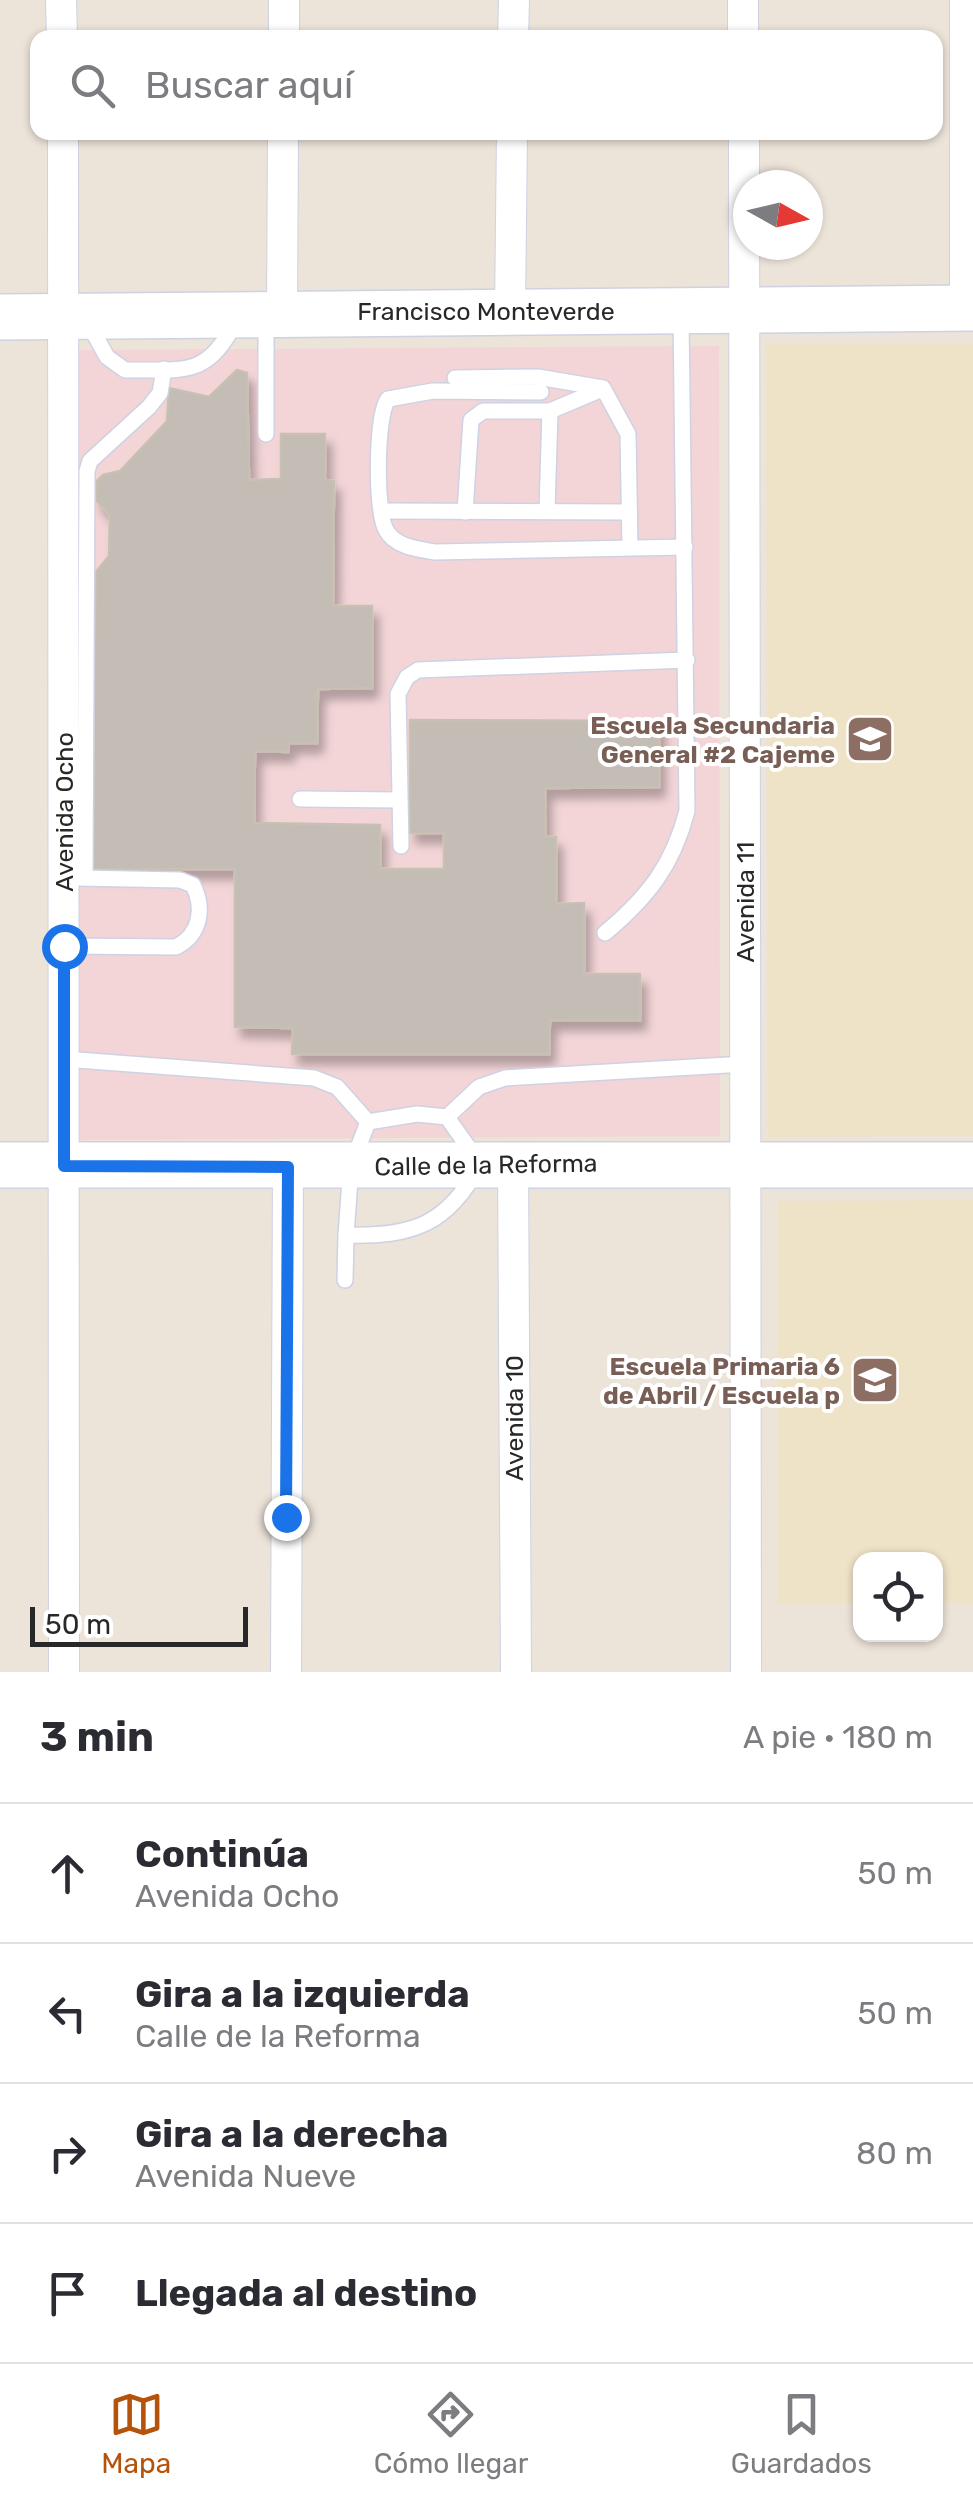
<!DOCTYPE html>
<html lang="es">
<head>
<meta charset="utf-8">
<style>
	body { margin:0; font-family:Rubik,sans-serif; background:#f7f7f7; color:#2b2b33 }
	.controls { position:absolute; right:30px; bottom:30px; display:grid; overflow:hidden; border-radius:20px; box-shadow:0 2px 8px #0004 }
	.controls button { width:90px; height:90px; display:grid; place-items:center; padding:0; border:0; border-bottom:2px solid #e1e1e2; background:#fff; color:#2b2b33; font:50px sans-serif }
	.compass { position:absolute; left:733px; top:170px; width:90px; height:90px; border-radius:50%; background:#fff; box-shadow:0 2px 8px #0004; rotate:98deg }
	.scale { position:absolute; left:30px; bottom:25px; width:218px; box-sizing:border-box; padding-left:10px; border:5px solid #282828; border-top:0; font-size:28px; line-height:35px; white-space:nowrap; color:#282828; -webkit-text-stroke:8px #fff; paint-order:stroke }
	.stop { position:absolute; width:30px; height:30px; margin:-22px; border:8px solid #1a73e8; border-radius:50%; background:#fff }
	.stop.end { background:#1a73e8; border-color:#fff; box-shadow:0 2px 10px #0008 }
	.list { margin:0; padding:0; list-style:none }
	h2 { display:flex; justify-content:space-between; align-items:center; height:130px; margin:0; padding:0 40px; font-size:42px }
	h2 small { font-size:32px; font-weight:400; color:#7c7c81 }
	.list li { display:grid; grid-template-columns:65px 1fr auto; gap:30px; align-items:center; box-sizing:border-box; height:140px; padding:0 40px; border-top:2px solid #e1e1e2 }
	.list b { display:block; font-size:38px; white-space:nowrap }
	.list p { margin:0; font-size:32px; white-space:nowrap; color:#7c7c81 }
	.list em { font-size:32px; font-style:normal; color:#7c7c81 }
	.icon { flex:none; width:55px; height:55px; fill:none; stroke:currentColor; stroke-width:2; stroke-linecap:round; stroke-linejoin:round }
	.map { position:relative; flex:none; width:973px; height:1672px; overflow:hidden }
	.search { position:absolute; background:#fff; box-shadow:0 2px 8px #0004; left:30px; right:30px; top:30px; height:110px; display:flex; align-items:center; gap:25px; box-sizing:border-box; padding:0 35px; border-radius:20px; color:#7c7c81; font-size:38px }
	.sheet { height:690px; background:#fff }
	nav { display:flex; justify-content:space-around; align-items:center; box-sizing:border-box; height:140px; border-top:2px solid #e1e1e2; background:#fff; font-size:28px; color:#7c7c81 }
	nav a { display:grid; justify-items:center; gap:5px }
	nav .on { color:#b45309 }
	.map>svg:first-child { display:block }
	.education { fill:#eee2c7 }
	.medical { fill:#f3d5d7 }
	.building { fill:#c3bdb6; stroke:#c7c0b3; stroke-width:2.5; filter:url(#shadow) }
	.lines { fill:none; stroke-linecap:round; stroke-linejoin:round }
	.lane-casing { stroke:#ced2e2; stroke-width:18 }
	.street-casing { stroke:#ced2e2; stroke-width:32 }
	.secondary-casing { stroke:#ced2e2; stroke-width:48 }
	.lane { stroke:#fff; stroke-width:15 }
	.street { stroke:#fff; stroke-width:30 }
	.secondary { stroke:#fff; stroke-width:45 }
	.route { stroke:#1a73e8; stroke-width:12 }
	.labels { text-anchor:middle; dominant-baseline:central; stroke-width:8; stroke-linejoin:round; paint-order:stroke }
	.street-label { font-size:25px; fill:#282828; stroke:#fff }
	.education-label { font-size:25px; font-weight:bold; fill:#785e54; stroke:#fff; text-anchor:end }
</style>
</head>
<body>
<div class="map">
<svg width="973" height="1672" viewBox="0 0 973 1672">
	<defs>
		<filter id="shadow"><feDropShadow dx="6" dy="10" stdDeviation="5" flood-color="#0004"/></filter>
	</defs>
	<rect width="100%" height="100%" fill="#ece3d9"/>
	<g class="education">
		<path d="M766 343H973V1135L768 1137Z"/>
		<path d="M973 1200V1603H936V1560H860V1603H778V1201Z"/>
	</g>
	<path class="medical" d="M719 346 720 1136 78 1140V350Z"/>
	<path class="building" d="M237 370 247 373 249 480 281 479V434H325V480L334 481 333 606H372V688L318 689 317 743H289L288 752 255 751 254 823 380 825V869H444V833H410V720L659 721V787L545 788V837H556V904L584 903V974H640V1020H550L549 1054H292L293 1028 235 1027V869H92L96 572 109 556 110 515 96 500V482L103 475 120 471 167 421 169 388 209 397Z"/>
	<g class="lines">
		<g class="lane-casing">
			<g id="lane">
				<path d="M87 321 107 357 125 370C185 369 206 379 236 321"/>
				<path d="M455 378 538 377 603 388 628 434 630 547"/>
				<path d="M541 392 433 391 388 399C376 415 375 511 386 530 395 547 418 549 435 552L685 547"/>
				<path d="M266 434V317"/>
				<path d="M547 510 550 411 602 389"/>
				<path d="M382 511 629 512"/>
				<path d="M465 512 471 420 483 411H550"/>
				<path d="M300 799 399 800"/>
				<path d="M401 846 398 694 407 677 418 670 687 660"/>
				<path d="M85 878 87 471 90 461 149 407 160 393 164 369"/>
				<path d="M605 933C648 897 673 865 687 811L681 314"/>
				<path d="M64 946 176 947C200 935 205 909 193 885L180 880 79 878"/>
				<path d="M64 1059 314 1078 337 1087 368 1122"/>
				<path d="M417 1114 447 1117 480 1164C448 1225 412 1237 346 1235L351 1166 368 1122Z"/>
				<path d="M447 1117 479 1087 505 1078 745 1064"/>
				<path d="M345 1280 346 1235"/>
			</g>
		</g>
		<g class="street-casing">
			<g id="street">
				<path d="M61 0 62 38"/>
				<path d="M743 0V38"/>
				<path d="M965 0V308"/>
				<path d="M284 38V0"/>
				<path d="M513 38 514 0"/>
				<path d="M63 132 64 1672"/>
				<path d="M744 132 746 1672"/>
				<path d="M510 311 512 132"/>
				<path d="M282 313 283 132"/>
				<path d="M513 1164 516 1672"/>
				<path d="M286 1672 288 1167"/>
			</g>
		</g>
		<g class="secondary-casing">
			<g id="secondary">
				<path d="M0 317 973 308"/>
				<path d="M0 1165H973"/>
			</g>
		</g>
		<use href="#lane" class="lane"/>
		<use href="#street" class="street"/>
		<use href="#secondary" class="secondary"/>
	</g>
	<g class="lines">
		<path class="route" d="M64 946V1166L288 1167 286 1517"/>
	</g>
	<defs>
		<g id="school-square" transform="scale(2.5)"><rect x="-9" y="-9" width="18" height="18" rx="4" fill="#8d6e63" stroke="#fff"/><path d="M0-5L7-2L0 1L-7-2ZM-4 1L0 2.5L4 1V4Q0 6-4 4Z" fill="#fff"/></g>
	</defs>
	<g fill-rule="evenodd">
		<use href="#school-square" x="870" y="739"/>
		<use href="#school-square" x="875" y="1380"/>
	</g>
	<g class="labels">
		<g class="street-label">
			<text x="486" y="311">Francisco Monteverde</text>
			<text transform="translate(64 812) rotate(-90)">Avenida Ocho</text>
			<text transform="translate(745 902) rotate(-90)">Avenida 11</text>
			<text transform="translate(486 1165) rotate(-1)">Calle de la Reforma</text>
			<text transform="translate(514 1418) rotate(-90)">Avenida 10</text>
		</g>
		<g class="education-label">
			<text x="835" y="725">Escuela Secundaria<tspan x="835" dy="29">General #2 Cajeme</tspan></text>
			<text x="840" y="1366">Escuela Primaria 6<tspan x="840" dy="29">de Abril / Escuela p</tspan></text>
		</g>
	</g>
</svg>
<div class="controls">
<button><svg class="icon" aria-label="locate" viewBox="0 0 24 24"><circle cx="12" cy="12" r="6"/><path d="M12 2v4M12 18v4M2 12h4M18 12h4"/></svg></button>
</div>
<svg class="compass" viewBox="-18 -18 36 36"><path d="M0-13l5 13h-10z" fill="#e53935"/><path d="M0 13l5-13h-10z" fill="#7c7c81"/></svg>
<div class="scale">50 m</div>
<div class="stop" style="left:64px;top:946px"></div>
<div class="stop end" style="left:286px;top:1517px"></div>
<div class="search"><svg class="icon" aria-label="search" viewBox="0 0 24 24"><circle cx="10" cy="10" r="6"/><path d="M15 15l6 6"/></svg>Buscar aquí</div>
</div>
<section class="sheet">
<h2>3 min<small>A pie · 180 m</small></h2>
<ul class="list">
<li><svg class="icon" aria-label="ahead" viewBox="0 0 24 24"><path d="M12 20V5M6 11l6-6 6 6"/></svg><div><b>Continúa</b><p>Avenida Ocho</p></div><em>50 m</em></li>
<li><svg class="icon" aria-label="left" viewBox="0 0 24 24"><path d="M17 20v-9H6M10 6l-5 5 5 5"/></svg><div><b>Gira a la izquierda</b><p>Calle de la Reforma</p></div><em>50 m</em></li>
<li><svg class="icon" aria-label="right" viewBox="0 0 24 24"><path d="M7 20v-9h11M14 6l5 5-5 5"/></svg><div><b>Gira a la derecha</b><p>Avenida Nueve</p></div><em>80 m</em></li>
<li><svg class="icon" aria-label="arrive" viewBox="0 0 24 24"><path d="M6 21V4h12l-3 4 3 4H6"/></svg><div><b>Llegada al destino</b></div></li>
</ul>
</section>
<nav>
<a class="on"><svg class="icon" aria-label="map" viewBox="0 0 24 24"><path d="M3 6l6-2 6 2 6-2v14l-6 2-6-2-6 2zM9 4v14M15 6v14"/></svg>Mapa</a>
<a><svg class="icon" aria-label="directions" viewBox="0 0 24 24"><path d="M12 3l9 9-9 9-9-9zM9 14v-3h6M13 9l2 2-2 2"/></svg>Cómo llegar</a>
<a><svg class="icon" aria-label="saved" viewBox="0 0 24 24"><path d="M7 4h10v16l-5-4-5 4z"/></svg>Guardados</a>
</nav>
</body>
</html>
